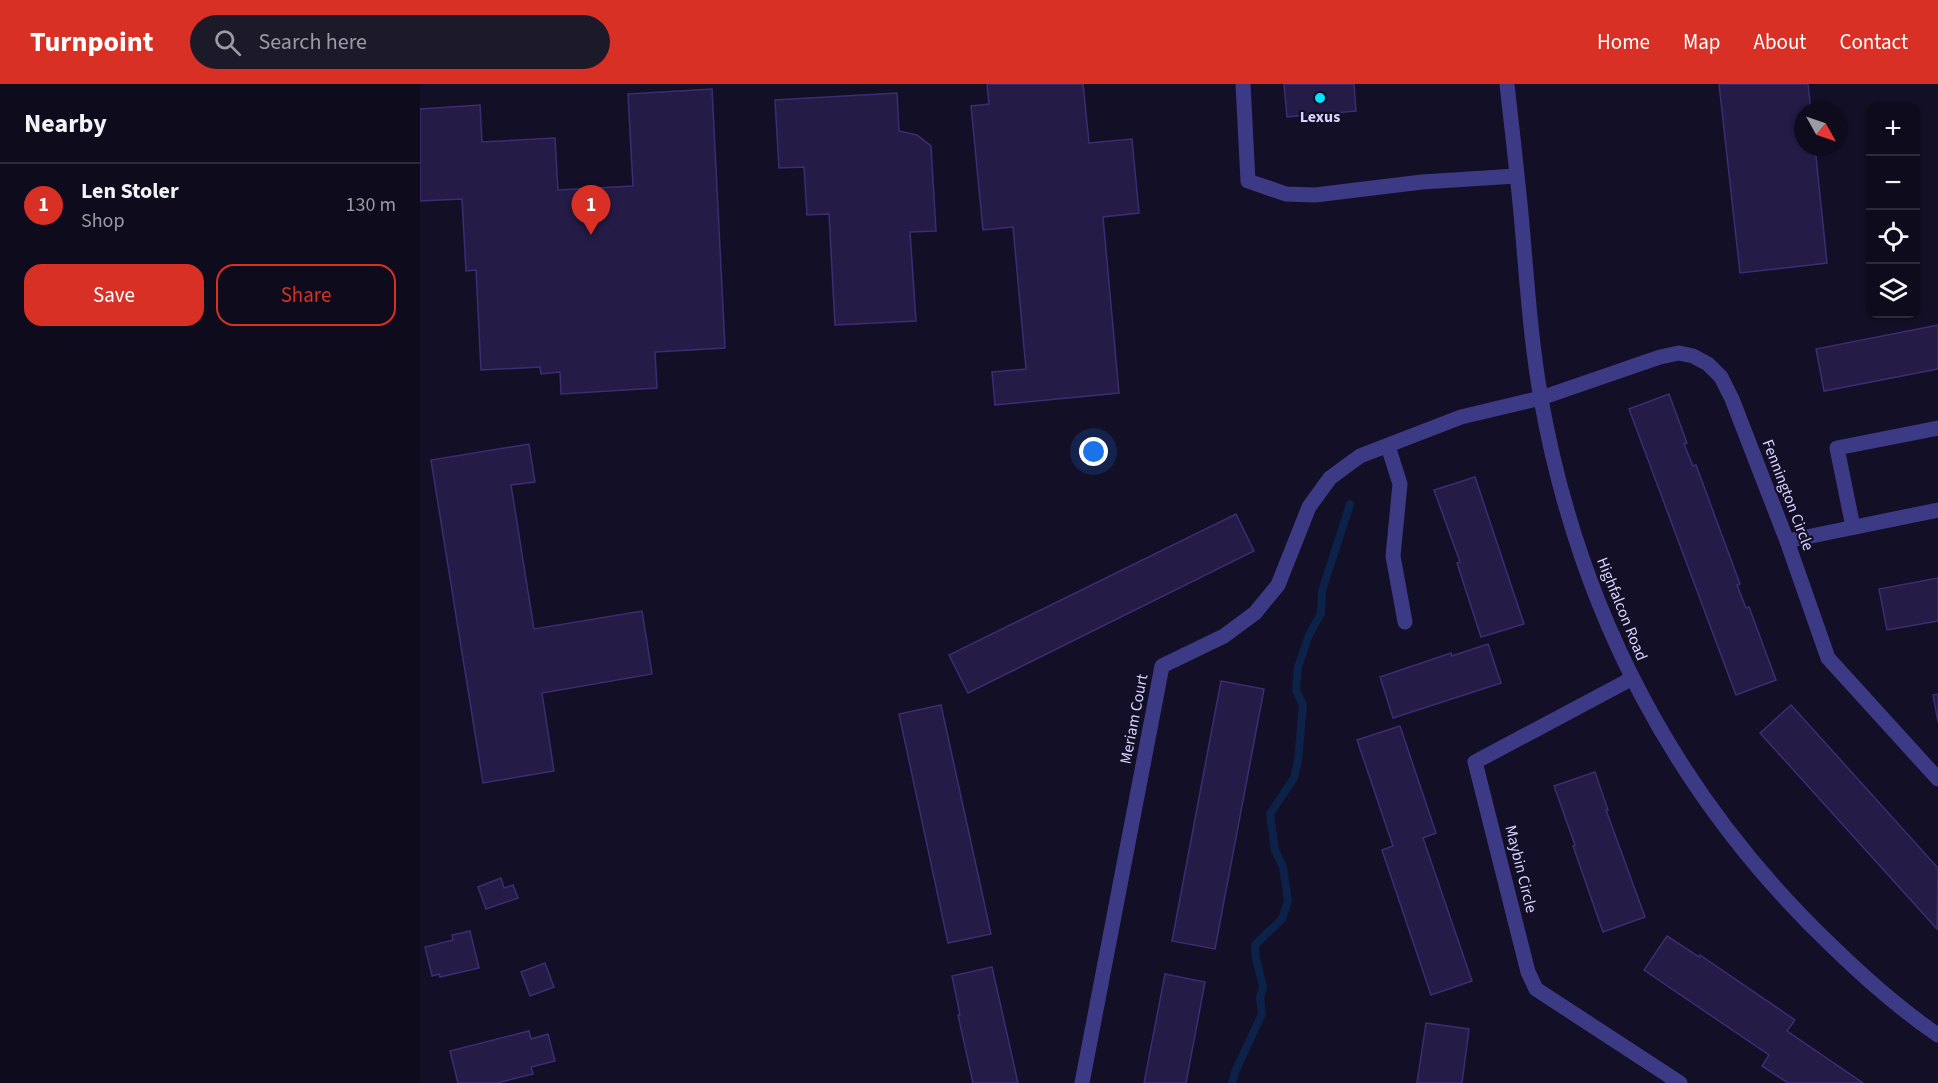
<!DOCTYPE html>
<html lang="en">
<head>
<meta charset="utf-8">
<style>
	body { margin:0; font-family:"Source Sans 3",sans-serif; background:#1c1929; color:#f1f3f6 }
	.controls { position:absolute; right:18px; top:18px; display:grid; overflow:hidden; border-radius:12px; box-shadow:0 2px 4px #0004 }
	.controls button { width:54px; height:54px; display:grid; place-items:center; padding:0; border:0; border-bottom:2px solid #2e2b3b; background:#0e0b1c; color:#f1f3f6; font:30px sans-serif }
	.compass { position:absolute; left:1374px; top:18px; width:54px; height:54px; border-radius:50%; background:#0e0b1c; box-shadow:0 2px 4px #0004; rotate:130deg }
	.you { position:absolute; left:674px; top:368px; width:21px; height:21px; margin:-15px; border:4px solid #fff; border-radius:50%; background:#1a73e8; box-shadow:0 0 0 9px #1a73e833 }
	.badge { display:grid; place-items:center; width:39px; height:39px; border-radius:50%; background:#d93025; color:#fff; font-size:20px; font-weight:700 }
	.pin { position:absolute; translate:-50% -50px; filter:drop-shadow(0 2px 3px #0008) }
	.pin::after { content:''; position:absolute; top:32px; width:21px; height:18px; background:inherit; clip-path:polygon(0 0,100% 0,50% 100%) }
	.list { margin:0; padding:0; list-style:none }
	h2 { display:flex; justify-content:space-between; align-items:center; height:78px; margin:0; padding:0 24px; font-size:26px }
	h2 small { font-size:20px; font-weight:400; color:#9b9ba3 }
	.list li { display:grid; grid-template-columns:39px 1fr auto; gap:18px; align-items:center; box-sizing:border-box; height:84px; padding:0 24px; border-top:2px solid #2e2b3b }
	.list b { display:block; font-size:22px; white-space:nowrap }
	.list p { margin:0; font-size:20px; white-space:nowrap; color:#9b9ba3 }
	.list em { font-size:20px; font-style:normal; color:#9b9ba3 }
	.actions { display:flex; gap:12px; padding:18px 24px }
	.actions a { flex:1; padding:14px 0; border:2px solid #d93025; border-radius:18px; text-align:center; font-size:21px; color:#d93025 }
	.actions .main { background:#d93025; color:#fff }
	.icon { flex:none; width:33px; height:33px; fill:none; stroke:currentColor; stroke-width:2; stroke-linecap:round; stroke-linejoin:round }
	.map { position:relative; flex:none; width:1518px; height:999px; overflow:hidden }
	header { display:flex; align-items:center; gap:36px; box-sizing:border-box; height:84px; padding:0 30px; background:#d93025; color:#fff }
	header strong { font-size:28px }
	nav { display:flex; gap:33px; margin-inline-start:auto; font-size:21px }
	.search { width:420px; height:54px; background:#1c1929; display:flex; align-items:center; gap:15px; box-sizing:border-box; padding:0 21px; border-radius:33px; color:#9b9ba3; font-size:22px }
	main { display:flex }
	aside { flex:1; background:#0e0b1c }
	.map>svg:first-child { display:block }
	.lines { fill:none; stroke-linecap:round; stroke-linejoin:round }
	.stream { stroke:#0c2248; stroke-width:8 }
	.building { fill:#241b47; stroke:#3b2d73; stroke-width:1.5 }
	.service { stroke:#3d3a85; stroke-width:15 }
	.minor { stroke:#3d3a85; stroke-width:15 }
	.tertiary { stroke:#3d3a85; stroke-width:15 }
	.poi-dot { fill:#00e5ff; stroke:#130f26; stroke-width:2 }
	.labels { text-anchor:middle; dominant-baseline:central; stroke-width:4.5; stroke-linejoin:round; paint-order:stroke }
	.poi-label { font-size:16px; font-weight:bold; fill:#d9d4ff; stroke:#130f26 }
	.street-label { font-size:16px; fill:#d9d4ff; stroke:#130f26 }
</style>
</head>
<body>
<header>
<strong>Turnpoint</strong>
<div class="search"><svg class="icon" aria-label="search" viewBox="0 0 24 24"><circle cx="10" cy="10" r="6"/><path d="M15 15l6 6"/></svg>Search here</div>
<nav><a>Home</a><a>Map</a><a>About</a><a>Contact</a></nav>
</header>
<main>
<aside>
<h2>Nearby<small></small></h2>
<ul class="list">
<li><span class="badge">1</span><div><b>Len Stoler</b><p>Shop</p></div><em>130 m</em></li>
</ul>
<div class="actions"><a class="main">Save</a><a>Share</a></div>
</aside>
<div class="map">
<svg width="1518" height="999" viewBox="0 0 1518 999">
	<rect width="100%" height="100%" fill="#130f26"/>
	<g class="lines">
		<path class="stream" d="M812 999 815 988 842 930 840 914 843 902 836 875 835 861 862 835 868 817 863 783 855 766 850 730 874 694 878 676 883 621 876 606 878 583 889 551 901 529 902 507 930 420"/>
	</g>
	<g class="building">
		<path d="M567 0H663L669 59 712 55 719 129 683 133 699 309 575 321 572 288 606 285 593 143 563 146 551 22 569 20Z"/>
		<path d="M864 0H934L936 27 867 33Z"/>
		<path d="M1299 0H1388L1391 27H1383V63H1395L1407 179 1320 189Z"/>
		<path d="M292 5 305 264 235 268 237 304 141 310 140 288 121 290 120 283 61 286 56 186 46 187 42 115 0 117V25L60 21 62 58 135 54 138 106 213 102 208 10Z"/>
		<path d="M477 9 479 47 497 51 511 62 516 147 490 148 496 237 415 241 409 130 387 131 384 83 359 84 355 16Z"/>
		<path d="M1518 241V285L1404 307 1396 265Z"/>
		<path d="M1249 310 1267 359 1264 360 1273 382 1276 381 1320 500 1317 501 1326 524 1329 523 1356 596 1316 611 1209 325Z"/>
		<path d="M109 360 115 398 91 401 114 545 222 527 232 590 122 609 134 687 63 699 11 376Z"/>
		<path d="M1055 393 1104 540 1061 553 1037 479 1040 478 1014 406Z"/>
		<path d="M816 430 834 467 548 609 529 571Z"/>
		<path d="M1518 494V537L1467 546 1459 505Z"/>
		<path d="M1068 560 1081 599 973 634 960 593 1031 569 1032 572Z"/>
		<path d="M801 597 844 605 795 865 752 857Z"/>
		<path d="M1518 610V638L1513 611Z"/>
		<path d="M521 621 571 850 528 859 479 630Z"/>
		<path d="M1371 621 1518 784 1517 845 1340 649Z"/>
		<path d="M980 642 1016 749 1003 754 1052 897 1011 911 962 766 973 762 937 656Z"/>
		<path d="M1175 688 1188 726H1186L1225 833 1183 848 1153 762 1155 761 1134 702Z"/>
		<path d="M81 794 84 804 93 801 98 814 66 825 58 803Z"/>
		<path d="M50 847 59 884 20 893 19 890 12 892 5 863 33 856 32 851Z"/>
		<path d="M1247 852 1279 873 1280 871 1375 936 1367 947 1443 999H1368L1342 982 1349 971 1224 886Z"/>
		<path d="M125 879 134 903 110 912 101 888Z"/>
		<path d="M572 883 598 999H553L538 931H540L532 892Z"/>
		<path d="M745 890 785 898 766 999H724Z"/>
		<path d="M1006 939 1049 945 1042 999H997Z"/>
		<path d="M109 947 111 955 128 950 135 977 111 983 113 990 77 999H38L30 967Z"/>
	</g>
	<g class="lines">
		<g class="service">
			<path d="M823 0 828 97 866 110 895 111 1002 98 1096 92"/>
			<path d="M968 362 980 400 973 472 985 538"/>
		</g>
		<g class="minor">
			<path d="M1433 443 1417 364 1518 344"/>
			<path d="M1367 457 1518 426"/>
			<path d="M1211 595 1055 678 1108 888 1116 905 1260 999"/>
			<path d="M662 999 742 582 804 552 835 529 858 501 889 423 910 394 940 372 1041 333 1121 314 1240 273 1259 269 1273 272 1288 280 1301 293 1312 315 1367 457 1408 574 1518 695"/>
		</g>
		<path class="tertiary" d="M1087 0C1092 47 1098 94 1102 141 1107 199 1111 258 1121 315 1159 528 1256 714 1414 864 1446 895 1481 926 1518 951"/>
	</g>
	<circle class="poi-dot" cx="900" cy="14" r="6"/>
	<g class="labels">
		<g class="poi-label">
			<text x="900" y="33">Lexus</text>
		</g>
		<g class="street-label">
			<text transform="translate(1368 411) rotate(69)">Fennington Circle</text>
			<text transform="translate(1202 525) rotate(68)">Highfalcon Road</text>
			<text transform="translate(714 635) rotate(-79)">Meriam Court</text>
			<text transform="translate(1101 785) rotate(76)">Maybin Circle</text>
		</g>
	</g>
</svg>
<div class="controls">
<button>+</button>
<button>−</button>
<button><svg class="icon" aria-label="locate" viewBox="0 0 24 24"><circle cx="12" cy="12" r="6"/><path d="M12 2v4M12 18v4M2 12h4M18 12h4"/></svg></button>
<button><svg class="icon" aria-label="layers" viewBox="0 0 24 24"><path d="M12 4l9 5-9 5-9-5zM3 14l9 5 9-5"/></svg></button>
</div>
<svg class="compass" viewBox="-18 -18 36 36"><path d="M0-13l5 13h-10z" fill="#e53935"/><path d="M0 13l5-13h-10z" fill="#9b9ba3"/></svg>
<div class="you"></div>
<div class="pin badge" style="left:171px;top:151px">1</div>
</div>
</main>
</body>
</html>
